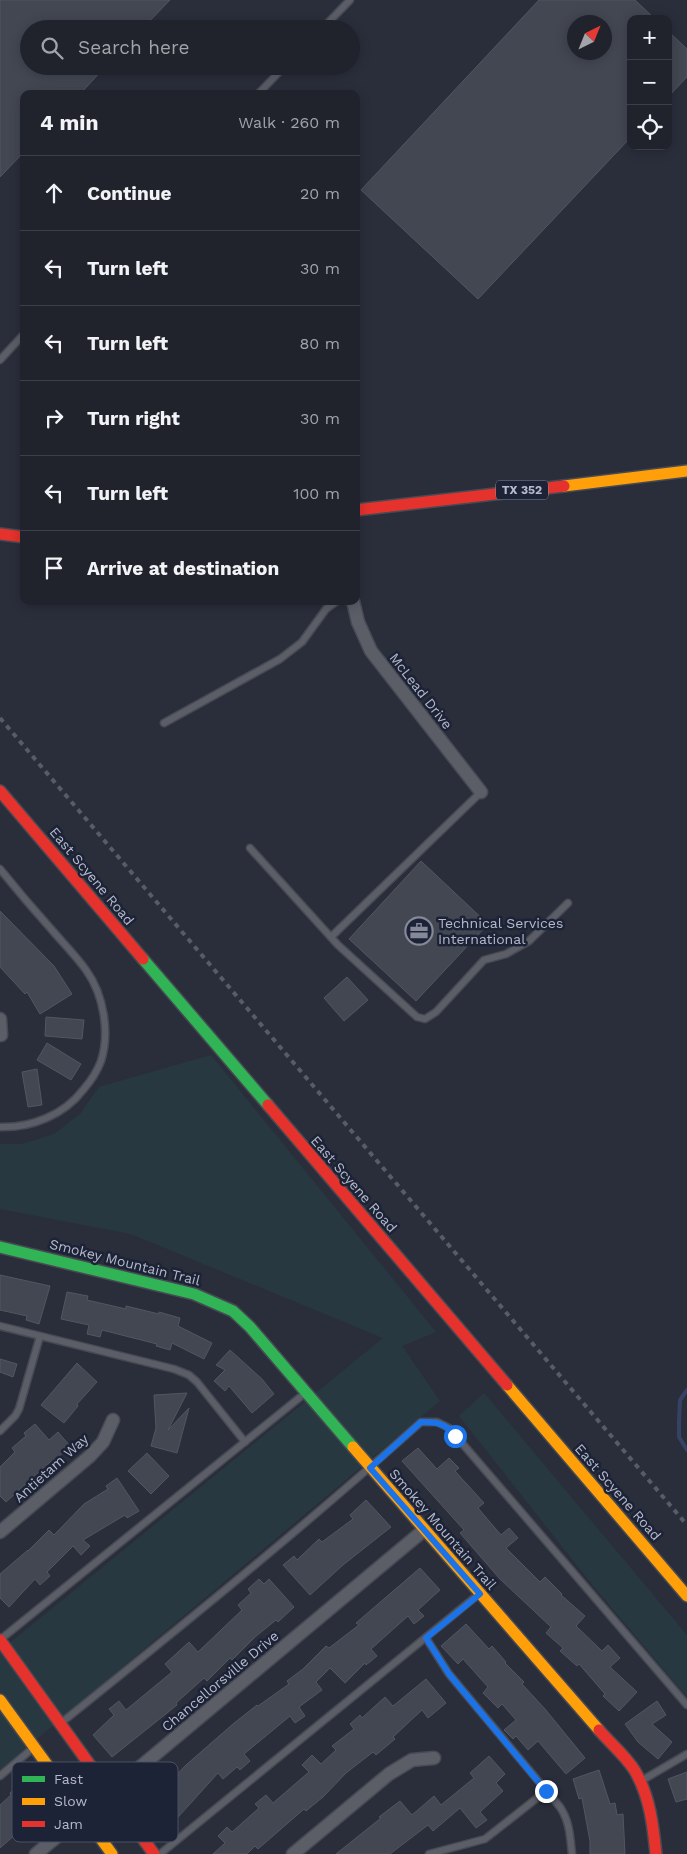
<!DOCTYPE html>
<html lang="en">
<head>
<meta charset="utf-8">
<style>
	body { margin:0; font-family:"Work Sans",sans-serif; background:#2d2f38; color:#f1f3f6 }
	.controls { position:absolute; right:15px; top:15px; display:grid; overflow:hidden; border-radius:10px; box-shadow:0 2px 12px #0003 }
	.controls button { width:45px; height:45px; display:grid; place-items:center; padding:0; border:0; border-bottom:1px solid #3d3f48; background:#20222c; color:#f1f3f6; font:25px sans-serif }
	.compass { position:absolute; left:567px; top:15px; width:45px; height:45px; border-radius:50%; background:#20222c; box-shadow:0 2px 12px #0003; rotate:43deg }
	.stop { position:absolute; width:15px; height:15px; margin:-11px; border:4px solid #1a73e8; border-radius:50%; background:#fff }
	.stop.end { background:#1a73e8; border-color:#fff; box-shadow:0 1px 5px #0008 }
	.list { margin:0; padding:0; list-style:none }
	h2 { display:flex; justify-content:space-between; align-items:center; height:65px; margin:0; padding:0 20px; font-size:21px }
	h2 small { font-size:16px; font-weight:400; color:#a2a4a9 }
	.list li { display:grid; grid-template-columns:32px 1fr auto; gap:15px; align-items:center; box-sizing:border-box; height:75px; padding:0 20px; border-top:1px solid #3d3f48 }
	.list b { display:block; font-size:19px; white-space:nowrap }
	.list em { font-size:16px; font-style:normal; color:#a2a4a9 }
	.icon { flex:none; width:28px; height:28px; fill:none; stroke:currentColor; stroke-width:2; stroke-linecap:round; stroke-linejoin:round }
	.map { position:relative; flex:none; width:687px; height:1854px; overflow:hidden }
	.search { position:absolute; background:#20222c; box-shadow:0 2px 12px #0003; left:20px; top:20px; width:340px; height:55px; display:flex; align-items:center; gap:12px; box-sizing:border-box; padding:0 18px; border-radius:28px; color:#a2a4a9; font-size:19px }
	.panel { position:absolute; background:#20222c; box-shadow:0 2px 12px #0003; left:20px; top:90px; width:340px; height:515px; border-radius:10px }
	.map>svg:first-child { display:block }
	.green { fill:#273841 }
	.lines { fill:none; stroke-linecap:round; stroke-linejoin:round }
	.stream { stroke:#364164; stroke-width:4 }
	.building { fill:#434752; stroke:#525662; fill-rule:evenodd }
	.lane-casing { stroke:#474a53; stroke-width:9 }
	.street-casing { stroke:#474a53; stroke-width:15 }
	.fast-casing { stroke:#474a53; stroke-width:14 }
	.slow-casing { stroke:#474a53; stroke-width:14 }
	.jam-casing { stroke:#474a53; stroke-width:14 }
	.lane { stroke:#5b5e67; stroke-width:6 }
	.street { stroke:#5b5e67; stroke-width:12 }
	.fast { stroke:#30b455; stroke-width:11 }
	.slow { stroke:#ff9f0a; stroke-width:11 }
	.jam { stroke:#e5322d; stroke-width:11 }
	.rail { stroke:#595c66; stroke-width:4; stroke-dasharray:5 5; stroke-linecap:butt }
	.route { stroke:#1a73e8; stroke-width:6 }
	.labels { text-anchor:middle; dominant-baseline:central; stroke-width:5; stroke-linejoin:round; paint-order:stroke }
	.shield { fill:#1d2336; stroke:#878c9e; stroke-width:1 }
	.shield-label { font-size:12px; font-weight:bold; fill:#b5b9cb }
	.street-label { font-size:14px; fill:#b5b9cb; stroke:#1d2336 }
	.poi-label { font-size:14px; fill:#b5b9cb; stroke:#1d2336; text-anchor:start }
	.key { fill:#1d2336; stroke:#4b5063; stroke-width:1 }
	.key-label { font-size:14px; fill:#b5b9cb }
</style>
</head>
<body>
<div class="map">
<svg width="687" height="1854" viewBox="0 0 687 1854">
	<rect width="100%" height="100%" fill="#2a2e3b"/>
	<g class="green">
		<path d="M211 1055 436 1332 402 1346 440 1401 0 1770V1651L383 1338 131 1234 0 1209V1144H22L54 1134 80 1114 99 1087Z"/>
		<path d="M484 1393 687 1635V1697L594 1587 459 1416Z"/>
	</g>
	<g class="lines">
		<path class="stream" d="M687 1390 680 1400 679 1421V1437L687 1450"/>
	</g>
	<g class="building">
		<path d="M0 0H170L142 29H29V66H106L80 94H24V152L0 177Z"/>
		<path d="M539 0H635L655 19H631V137L478 299 361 190ZM574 22H604V52H574Z"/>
		<path d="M668 31 687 49V77L668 97Z"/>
		<path d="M421 861 488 924 416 1001 349 939Z"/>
		<path d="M0 911 54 966 72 994 40 1014 27 992 25 994 0 967Z"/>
		<path d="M347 977 368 1000 344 1021 324 998Z"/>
		<path d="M46 1017 84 1020 82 1039 45 1036Z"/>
		<path d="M47 1043 81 1064 71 1080 37 1060Z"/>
		<path d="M37 1069 42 1105 28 1107 22 1072Z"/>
		<path d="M0 1275 50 1286 39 1324 26 1320 27 1316 0 1310Z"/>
		<path d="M67 1292 88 1296 87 1300 126 1309V1306L159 1314V1312L180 1318 178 1326 212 1343 204 1359 172 1343 170 1350 156 1346 157 1344 102 1330 100 1337 87 1334 89 1325 61 1319Z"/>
		<path d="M230 1350 262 1379 274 1394 252 1413 229 1386 225 1391 214 1381 225 1370 216 1365Z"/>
		<path d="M0 1359 17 1364 13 1377 0 1372Z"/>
		<path d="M77 1363 97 1382 77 1404 78 1406 64 1423 41 1405Z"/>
		<path d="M187 1393 168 1430 189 1408 177 1453 151 1446 156 1428 154 1395Z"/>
		<path d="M35 1424 49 1440 58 1432 70 1446 52 1463 50 1462 6 1502 0 1496V1467L15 1452 12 1448 26 1436 24 1433Z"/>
		<path d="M418 1448 437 1469 449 1458 459 1468 455 1471 484 1503 478 1508 501 1535 509 1528 518 1538 506 1548 540 1582 545 1577 562 1594 561 1595 585 1616 576 1626 602 1651 608 1645 620 1658 610 1667 637 1692 619 1711 603 1696 605 1694 579 1664 577 1666 560 1651 563 1648 546 1633 551 1627 500 1579 460 1533 464 1530 402 1461Z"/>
		<path d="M147 1453 169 1476 151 1494 128 1471Z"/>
		<path d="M117 1478 139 1511 127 1518 125 1515 83 1540 90 1546 81 1555 73 1546 47 1572 50 1576 40 1585 35 1579 9 1607 0 1598V1574L28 1550V1551L49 1530 54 1535 84 1504 108 1489 106 1486Z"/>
		<path d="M366 1500 391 1527 343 1565 310 1595 283 1565 294 1556 297 1560 319 1539 322 1542 353 1519 350 1515Z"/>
		<path d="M420 1568 440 1590 418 1610 424 1616 414 1624 408 1616 371 1649 377 1656 366 1665 365 1663 345 1683 330 1668 316 1682 322 1690 299 1707 305 1716 295 1723 290 1716 244 1754 250 1761 240 1770 237 1767 223 1779 218 1773 170 1826 146 1804 162 1786 164 1788 186 1765 233 1724 257 1705 258 1706 289 1684 287 1681 303 1669 326 1646 329 1648 359 1625 356 1623Z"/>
		<path d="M259 1579 264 1584 269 1579 294 1607 278 1622 276 1620 255 1637 232 1660 230 1658 207 1681 204 1678 176 1703 177 1705 112 1757 93 1735 114 1715 109 1709 119 1701 126 1710 172 1672 165 1664 189 1642 198 1652 242 1610 238 1605 251 1593 248 1589Z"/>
		<path d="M466 1624 489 1649 492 1646 506 1662 505 1663 524 1682 522 1684 545 1709 585 1758 566 1774 538 1741 528 1750 516 1736 513 1739 504 1730 516 1720 502 1704 498 1708 483 1693 488 1687 463 1659 458 1664 441 1646Z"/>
		<path d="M426 1679 446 1703 428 1718 422 1710 393 1737 395 1739 376 1755 373 1752 346 1773 323 1797 306 1811 304 1809 258 1849 255 1846 247 1854H213L225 1843 218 1836 227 1827 232 1832 259 1808 255 1804 266 1795 273 1803 309 1772 302 1765 312 1755 321 1764 336 1750 332 1746 354 1729 350 1724 360 1715 362 1718 385 1697 393 1706Z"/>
		<path d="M657 1701 666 1715 652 1724 672 1742 658 1759 638 1742 625 1724Z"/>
		<path d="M489 1756 505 1774 496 1783 503 1791 480 1812 487 1820 476 1828 460 1808 433 1831 428 1825 390 1854H336L381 1818 379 1817 400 1801 412 1815 434 1796 441 1805 474 1778 470 1773Z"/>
		<path d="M599 1770 610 1804 615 1803 617 1815 623 1814 625 1854H590V1841L582 1798 579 1799 573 1779Z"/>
		<path d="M687 1772V1799L676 1802 668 1779Z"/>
		<path d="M28 1776 55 1805 36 1822 33 1819 0 1848V1805L11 1795 10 1793Z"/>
	</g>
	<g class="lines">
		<g class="lane-casing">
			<g id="lane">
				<path d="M322 29 350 0"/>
				<path d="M258 94 285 66"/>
				<path d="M0 360 24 334"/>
				<path d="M164 723 280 659 302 642 326 609 337 601"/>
				<path d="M250 848 338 945 417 1017 425 1019 436 1012 484 960 506 954 529 941 568 903"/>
				<path d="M0 869C17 890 34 910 52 930 63 943 76 956 86 970 104 995 110 1033 101 1061 97 1072 90 1082 83 1090 64 1115 31 1128 0 1127"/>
				<path d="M331 937 481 792"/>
				<path d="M0 1326 174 1369 189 1375 197 1382 245 1442"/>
				<path d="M0 1431 15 1416 19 1409 40 1336"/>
				<path d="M426 1638 449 1674 560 1807C570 1822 570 1837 572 1854"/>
				<path d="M1 1639 304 1394"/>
				<path d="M61 1723C183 1625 305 1526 421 1422H437L449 1428 687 1705"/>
				<path d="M0 1776 33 1748"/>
				<path d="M641 1781 687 1754"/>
				<path d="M160 1854 479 1594"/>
				<path d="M429 1854 485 1839 546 1791"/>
			</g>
		</g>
		<g class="street-casing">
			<g id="street">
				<path d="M353 601 358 622 371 651 481 792"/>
				<path d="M0 1019 1 1035"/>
				<path d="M0 1532 90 1456 103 1442 113 1420"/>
				<path d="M36 1854 424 1530"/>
				<path d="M293 1854 389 1774 412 1760 434 1758"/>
			</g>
		</g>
		<g class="fast-casing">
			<g id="fast">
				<path d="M143 959 268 1105"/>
				<path d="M0 1247 194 1294 233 1311 250 1327 353 1447"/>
			</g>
		</g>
		<g class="slow-casing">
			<g id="slow">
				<path d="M564 486 687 471"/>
				<path d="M507 1385 687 1596"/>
				<path d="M353 1447 599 1730"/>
				<path d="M0 1700 112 1854"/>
			</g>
		</g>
		<g class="jam-casing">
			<g id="jam">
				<path d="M356 510 564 486"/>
				<path d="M0 534 24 537"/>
				<path d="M0 791 143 959"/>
				<path d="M268 1105 507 1385"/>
				<path d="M0 1640 154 1854"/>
				<path d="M599 1730C610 1743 626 1756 635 1771 650 1797 653 1825 656 1854"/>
			</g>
		</g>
		<use href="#lane" class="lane"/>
		<use href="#street" class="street"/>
		<use href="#fast" class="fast"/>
		<use href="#slow" class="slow"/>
		<use href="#jam" class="jam"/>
		<path class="rail" d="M0 718 687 1525"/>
	</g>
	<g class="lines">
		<path class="route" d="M455 1436C446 1423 436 1422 421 1422L370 1468 480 1594 426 1638 449 1674 546 1791"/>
	</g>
	<defs>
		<g id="office-ring" transform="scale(1.4375)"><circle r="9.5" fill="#1d2336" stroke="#848899" stroke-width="1.5"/><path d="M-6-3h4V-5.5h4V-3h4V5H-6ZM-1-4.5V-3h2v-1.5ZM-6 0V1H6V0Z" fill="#848899"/></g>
	</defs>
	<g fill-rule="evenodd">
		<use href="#office-ring" x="419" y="931"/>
	</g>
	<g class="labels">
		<rect class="shield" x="496" y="480.5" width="52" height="19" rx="4"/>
		<g class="shield-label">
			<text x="522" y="490">TX 352</text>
		</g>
		<g class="street-label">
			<text transform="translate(421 691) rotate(52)">McLead Drive</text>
			<text transform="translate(92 876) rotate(50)">East Scyene Road</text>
			<text transform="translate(354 1184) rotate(49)">East Scyene Road</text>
			<text transform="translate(125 1262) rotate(14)">Smokey Mountain Trail</text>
			<text transform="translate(51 1468) rotate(-42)">Antietam Way</text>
			<text transform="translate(618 1492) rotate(49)">East Scyene Road</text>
			<text transform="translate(443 1529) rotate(49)">Smokey Mountain Trail</text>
			<text transform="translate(220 1681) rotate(-40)">Chancellorsville Drive</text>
		</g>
		<g class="poi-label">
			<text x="438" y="923">Technical Services<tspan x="438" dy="16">International</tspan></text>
		</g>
	</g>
	<rect x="12" y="1762" width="166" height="80" rx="8" class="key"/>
	<rect x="22" y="1776" width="23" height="6" fill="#30b455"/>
	<rect x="22" y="1798" width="23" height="7" fill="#ff9f0a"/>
	<rect x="22" y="1821" width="23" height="6" fill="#e5322d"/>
	<g class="key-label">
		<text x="54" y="1784">Fast</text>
		<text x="54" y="1806">Slow</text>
		<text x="54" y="1829">Jam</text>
	</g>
</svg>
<div class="controls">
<button>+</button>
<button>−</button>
<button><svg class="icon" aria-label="locate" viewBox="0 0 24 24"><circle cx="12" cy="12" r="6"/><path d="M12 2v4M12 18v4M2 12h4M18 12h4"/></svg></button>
</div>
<svg class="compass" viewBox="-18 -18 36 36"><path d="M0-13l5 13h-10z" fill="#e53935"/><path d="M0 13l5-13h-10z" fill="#a2a4a9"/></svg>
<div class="stop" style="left:455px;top:1436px"></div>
<div class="stop end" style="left:546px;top:1791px"></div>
<div class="search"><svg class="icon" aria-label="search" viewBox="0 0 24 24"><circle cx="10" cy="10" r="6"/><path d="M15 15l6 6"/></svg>Search here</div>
<section class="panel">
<h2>4 min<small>Walk · 260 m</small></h2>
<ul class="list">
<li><svg class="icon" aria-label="ahead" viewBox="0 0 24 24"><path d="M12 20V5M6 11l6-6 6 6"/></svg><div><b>Continue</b></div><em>20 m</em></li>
<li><svg class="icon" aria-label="left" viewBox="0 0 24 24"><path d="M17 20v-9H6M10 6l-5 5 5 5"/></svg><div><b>Turn left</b></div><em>30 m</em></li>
<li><svg class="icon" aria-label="left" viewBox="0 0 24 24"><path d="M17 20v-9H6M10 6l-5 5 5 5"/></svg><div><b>Turn left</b></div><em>80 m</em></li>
<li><svg class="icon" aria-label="right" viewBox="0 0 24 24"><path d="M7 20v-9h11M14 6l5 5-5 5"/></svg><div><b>Turn right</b></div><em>30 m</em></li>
<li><svg class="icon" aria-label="left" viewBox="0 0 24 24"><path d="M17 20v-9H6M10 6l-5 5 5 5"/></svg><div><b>Turn left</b></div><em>100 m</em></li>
<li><svg class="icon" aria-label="arrive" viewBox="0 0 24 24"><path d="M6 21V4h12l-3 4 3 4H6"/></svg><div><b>Arrive at destination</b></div></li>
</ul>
</section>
</div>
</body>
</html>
